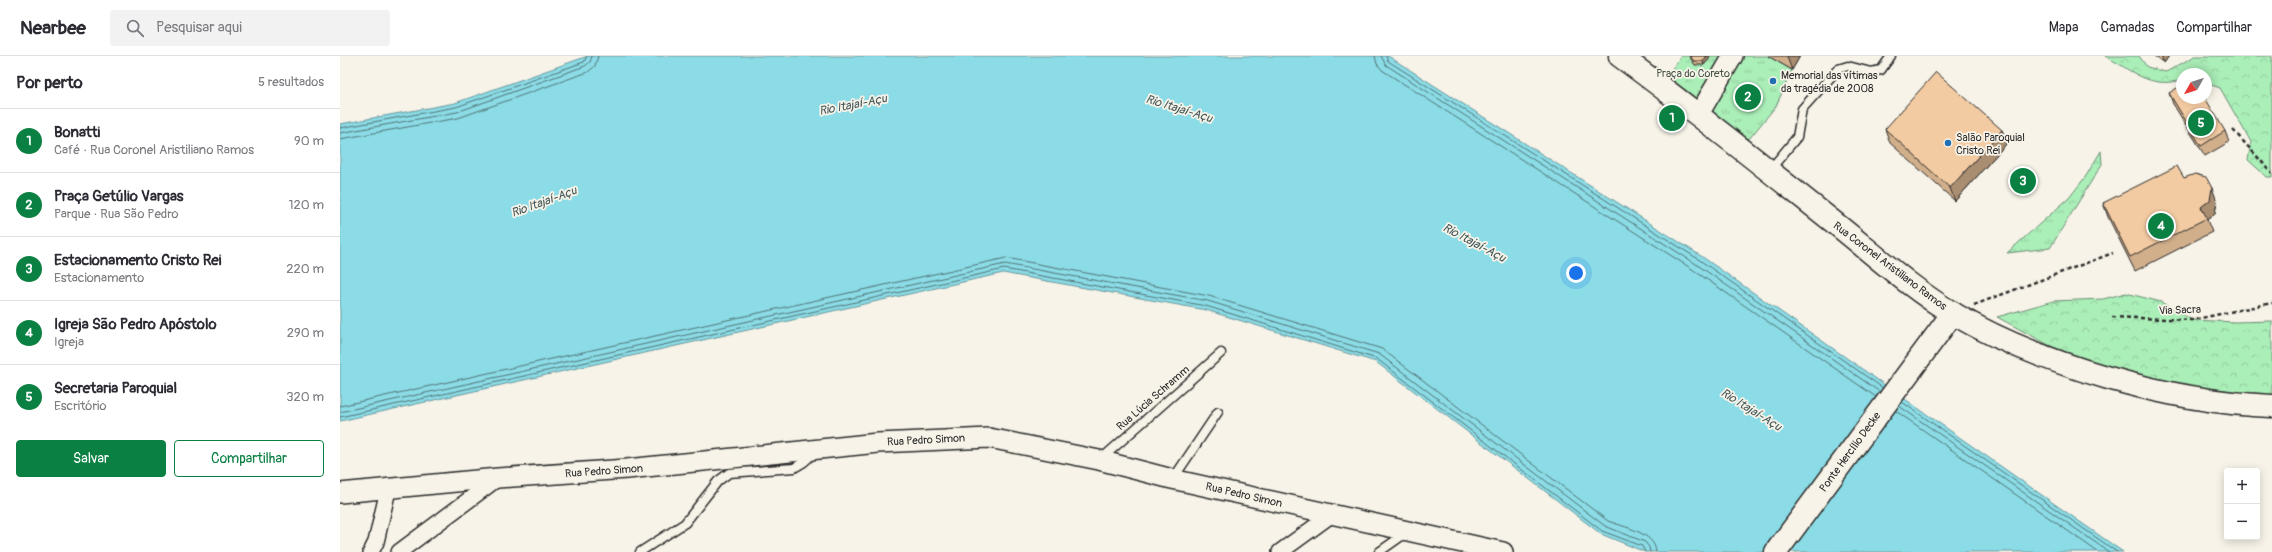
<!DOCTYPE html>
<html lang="pt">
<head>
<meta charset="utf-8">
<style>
	body { margin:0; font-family:Pangolin,sans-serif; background:#f2f2f3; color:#2b2b33 }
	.controls { position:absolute; right:12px; bottom:12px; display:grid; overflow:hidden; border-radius:4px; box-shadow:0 2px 10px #0003 }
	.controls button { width:36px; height:36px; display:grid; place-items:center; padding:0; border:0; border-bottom:1px solid #e1e1e2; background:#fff; color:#2b2b33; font:20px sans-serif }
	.compass { position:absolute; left:1836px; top:12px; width:36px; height:36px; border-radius:50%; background:#fff; box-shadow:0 2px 10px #0003; rotate:231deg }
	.you { position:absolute; left:1236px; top:217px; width:14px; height:14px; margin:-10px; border:3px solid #fff; border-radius:50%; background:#1a73e8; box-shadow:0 0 0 6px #1a73e833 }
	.badge { display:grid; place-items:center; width:26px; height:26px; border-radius:50%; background:#0b8043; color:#fff; font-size:13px; font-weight:700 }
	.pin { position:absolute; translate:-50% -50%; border:2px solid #fff; box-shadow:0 1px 4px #0006 }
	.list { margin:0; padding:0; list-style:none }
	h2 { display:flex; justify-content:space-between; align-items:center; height:52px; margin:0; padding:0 16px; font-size:17px }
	h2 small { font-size:13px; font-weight:400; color:#7c7c81 }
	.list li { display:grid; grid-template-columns:26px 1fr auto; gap:12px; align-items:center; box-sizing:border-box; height:64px; padding:0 16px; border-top:1px solid #e1e1e2 }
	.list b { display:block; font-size:15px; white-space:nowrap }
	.list p { margin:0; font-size:13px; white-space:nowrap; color:#7c7c81 }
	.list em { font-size:13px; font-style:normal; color:#7c7c81 }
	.actions { display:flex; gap:8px; padding:12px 16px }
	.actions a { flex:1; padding:9px 0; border:1px solid #0b8043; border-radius:4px; text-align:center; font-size:14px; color:#0b8043 }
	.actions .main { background:#0b8043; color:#fff }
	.icon { flex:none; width:22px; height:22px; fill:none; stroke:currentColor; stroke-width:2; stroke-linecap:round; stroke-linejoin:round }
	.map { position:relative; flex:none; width:1932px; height:496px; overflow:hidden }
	header { display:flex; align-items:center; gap:24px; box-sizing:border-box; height:56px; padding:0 20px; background:#fff; border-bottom:1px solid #e1e1e2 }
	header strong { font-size:19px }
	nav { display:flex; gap:22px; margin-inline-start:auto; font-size:14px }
	.search { width:280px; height:36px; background:#f2f2f3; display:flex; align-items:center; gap:10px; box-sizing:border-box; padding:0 14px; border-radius:4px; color:#7c7c81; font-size:15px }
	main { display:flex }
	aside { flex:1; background:#fff }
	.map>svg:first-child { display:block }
	.forest { fill:url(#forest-crowns); stroke:#6a8c72 }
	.park { fill:url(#park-tufts); stroke:#6a8c72 }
	.water { fill:#8bdce6; stroke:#65959b }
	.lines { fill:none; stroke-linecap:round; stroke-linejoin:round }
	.shore { stroke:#517276; stroke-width:1 }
	.service-casing { stroke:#2b2b2b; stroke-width:11 }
	.minor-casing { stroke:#2b2b2b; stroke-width:18 }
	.tertiary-casing { stroke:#2b2b2b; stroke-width:22 }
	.primary-casing { stroke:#2b2b2b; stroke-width:25 }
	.path { stroke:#2b2b2b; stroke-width:2.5; stroke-dasharray:4 3; stroke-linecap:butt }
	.service { stroke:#f7f3e8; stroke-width:8 }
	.minor { stroke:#f7f3e8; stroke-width:15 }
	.tertiary { stroke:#f7f3e8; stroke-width:19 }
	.primary { stroke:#f7f3e8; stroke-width:22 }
	.wall { fill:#d1af8b; stroke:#2b2b2b }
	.shaded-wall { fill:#aa8e71; stroke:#2b2b2b }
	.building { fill:#f3cba2; stroke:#2b2b2b }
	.poi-dot { fill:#1f6fb2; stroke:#f7f3e8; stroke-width:1.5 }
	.labels { text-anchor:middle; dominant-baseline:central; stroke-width:3.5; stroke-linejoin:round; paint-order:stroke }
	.park-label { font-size:11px; fill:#445247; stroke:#f7f3e8 }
	.poi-label { font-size:11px; fill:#2b2b2b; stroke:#f7f3e8; text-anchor:start }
	.street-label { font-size:11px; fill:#2b2b2b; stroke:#f7f3e8 }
	.water-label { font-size:12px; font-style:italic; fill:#43575a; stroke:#f7f3e8 }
</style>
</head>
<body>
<header>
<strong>Nearbee</strong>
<div class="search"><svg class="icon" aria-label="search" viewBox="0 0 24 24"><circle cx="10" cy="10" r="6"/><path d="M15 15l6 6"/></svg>Pesquisar aqui</div>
<nav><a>Mapa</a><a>Camadas</a><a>Compartilhar</a></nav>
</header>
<main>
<aside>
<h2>Por perto<small>5 resultados</small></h2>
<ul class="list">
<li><span class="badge">1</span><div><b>Bonatti</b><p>Café · Rua Coronel Aristiliano Ramos</p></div><em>90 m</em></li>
<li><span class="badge">2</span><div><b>Praça Getúlio Vargas</b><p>Parque · Rua São Pedro</p></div><em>120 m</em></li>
<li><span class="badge">3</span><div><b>Estacionamento Cristo Rei</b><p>Estacionamento</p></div><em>220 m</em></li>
<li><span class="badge">4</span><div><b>Igreja São Pedro Apóstolo</b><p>Igreja</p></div><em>290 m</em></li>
<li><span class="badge">5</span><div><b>Secretaria Paroquial</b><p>Escritório</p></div><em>320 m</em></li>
</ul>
<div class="actions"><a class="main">Salvar</a><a>Compartilhar</a></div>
</aside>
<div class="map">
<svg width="1932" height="496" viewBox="0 0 1932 496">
	<defs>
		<pattern id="forest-crowns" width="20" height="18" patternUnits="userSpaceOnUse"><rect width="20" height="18" fill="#aaeeb8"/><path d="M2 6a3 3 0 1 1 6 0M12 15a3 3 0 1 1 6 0" fill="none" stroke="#92cc9e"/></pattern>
		<pattern id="park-tufts" width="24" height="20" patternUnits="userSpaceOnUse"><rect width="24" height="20" fill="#aaeeb8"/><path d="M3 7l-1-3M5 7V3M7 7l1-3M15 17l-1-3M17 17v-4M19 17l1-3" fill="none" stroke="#92cc9e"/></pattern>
	</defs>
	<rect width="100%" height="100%" fill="#f7f3e8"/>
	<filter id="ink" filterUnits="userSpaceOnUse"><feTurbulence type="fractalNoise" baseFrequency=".025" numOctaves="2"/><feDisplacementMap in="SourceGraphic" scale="8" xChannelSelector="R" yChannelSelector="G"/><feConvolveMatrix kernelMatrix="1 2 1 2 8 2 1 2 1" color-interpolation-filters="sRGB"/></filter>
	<g filter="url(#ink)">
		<g class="forest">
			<path d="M1765 0H1799L1807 11 1826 16 1855 0H1932V121H1927L1908 104 1911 86 1880 32 1866 27V18H1842V24C1809 33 1793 15 1765 0Z"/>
			<path d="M1786 237 1821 246 1852 264 1895 266 1932 265V340L1869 334 1742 307 1657 261 1713 245 1763 243Z"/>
		</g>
		<g class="park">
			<path d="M1341 0H1387L1356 42 1327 20Z"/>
			<path d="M1403 0H1428L1452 14 1436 50 1409 83 1367 55Z"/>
			<path d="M1761 95 1762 108 1710 192 1667 197 1729 142 1746 120Z"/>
		</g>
		<path class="water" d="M248 0H1048L1361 200 1783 496H1305L1261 478 1036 306 866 254 663 217 0 365V68L115 47Z"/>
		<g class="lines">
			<g class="shore">
				<path d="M1035 0 1037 8 1042 14 1352 213 1536 341"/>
				<path d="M1041 0 1046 9 1356 208 1540 336"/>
				<path d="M1046 0 1048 5 1358 203 1543 332"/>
				<path d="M0 72 116 51 244 6 247 0"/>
				<path d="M0 77 117 56 245 10 250 6 252 0"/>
				<path d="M0 83 118 62 248 16 255 10 258 0"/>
				<path d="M1562 346 1777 496"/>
				<path d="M0 350 666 202 869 240 1042 293 1268 465C1283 471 1315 476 1316 496"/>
				<path d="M1559 350 1769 496"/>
				<path d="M1556 355 1758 496"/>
				<path d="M0 356 665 208 868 245 1039 298 1265 470 1305 486 1309 491 1310 496"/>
				<path d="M0 361 664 213 866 250 1037 303 1262 475 1302 490 1305 496"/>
			</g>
			<g class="service-casing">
				<g id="service">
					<path d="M1429 115 1457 81 1462 53 1498 13 1508 10 1531 16 1541 14 1551 0"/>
					<path d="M760 404 881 297"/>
					<path d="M833 423 878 356"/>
					<path d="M300 496 345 467 378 425 389 417 454 412 464 406 474 397"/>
					<path d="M1039 496 1066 477"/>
				</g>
			</g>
			<g class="minor-casing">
				<g id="minor">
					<path d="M31 496 36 486 48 434"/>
					<path d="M59 496 158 422"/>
					<path d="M940 496 991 459"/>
				</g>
			</g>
			<g class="tertiary-casing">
				<g id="tertiary">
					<path d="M1359 58 1393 0"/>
					<path d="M0 437 158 422 287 413 538 387 649 382 759 404 832 423 1163 496"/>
				</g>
			</g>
			<g class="primary-casing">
				<g id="primary">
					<path d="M1280 0C1354 54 1424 111 1496 168 1534 198 1571 233 1614 258 1701 309 1830 346 1932 350"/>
					<path d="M1436 496 1613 257"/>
				</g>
			</g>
			<g class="path">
				<path d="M1893 74 1932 117"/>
				<path d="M1634 249 1773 197"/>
				<path d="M1772 261 1852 264 1932 247"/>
			</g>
			<use href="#service" class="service"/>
			<use href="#minor" class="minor"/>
			<use href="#tertiary" class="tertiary"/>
			<use href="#primary" class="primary"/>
		</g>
		<g class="wall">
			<path d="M1349 0H1369L1370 2 1364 9H1355Z"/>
			<path d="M1428 0H1460L1452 14Z"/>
			<path d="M1814 0H1829L1824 7Z"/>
			<path d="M1829 37 1885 75 1889 86 1865 100 1833 48Z"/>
			<path d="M1545 73 1662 74 1667 87 1615 145 1550 87Z"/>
			<path d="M1844 122 1877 145 1875 157 1867 164 1872 176 1795 215 1768 161 1763 147Z"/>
		</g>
		<g class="shaded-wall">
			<path d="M1367 0H1369L1370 2 1364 9 1363 5Z"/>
			<path d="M1448 0H1460L1452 14 1447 1Z"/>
			<path d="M1821 0H1829L1824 7Z"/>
			<path d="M1662 74 1667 87 1615 145 1610 132Z"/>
			<path d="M1872 132 1877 145 1875 157 1867 164 1861 151Z"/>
		</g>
		<g class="building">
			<path d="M1350 0H1367L1363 5H1354Z"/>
			<path d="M1596 16 1662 74 1610 132 1545 73Z"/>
			<path d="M1842 29V42H1865L1885 75 1861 90 1829 37Z"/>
			<path d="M1837 110 1844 122 1855 118 1866 121 1872 132 1870 144 1861 151 1867 162 1790 201 1763 147Z"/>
		</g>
	</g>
	<g class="poi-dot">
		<circle cx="1433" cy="25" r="4"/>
		<circle cx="1608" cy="87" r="4"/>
	</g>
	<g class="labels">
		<g class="park-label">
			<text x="1353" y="17">Praça do Coreto</text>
		</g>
		<g class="poi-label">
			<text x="1441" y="19">Memorial das vítimas<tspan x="1441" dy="13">da tragédia de 2008</tspan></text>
			<text x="1616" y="81">Salão Paroquial<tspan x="1616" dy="13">Cristo Rei</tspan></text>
		</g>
		<g class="street-label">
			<text transform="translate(1550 210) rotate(37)">Rua Coronel Aristiliano Ramos</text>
			<text transform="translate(1840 254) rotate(-2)">Via Sacra</text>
			<text transform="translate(813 342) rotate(-41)">Rua Lúcia Schramm</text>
			<text transform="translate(586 384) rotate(-3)">Rua Pedro Simon</text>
			<text transform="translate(1510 396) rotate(-54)">Ponte Hercílio Decke</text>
			<text transform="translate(264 415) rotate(-4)">Rua Pedro Simon</text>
			<text transform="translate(904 439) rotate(13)">Rua Pedro Simon</text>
		</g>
		<g class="water-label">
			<text transform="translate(513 49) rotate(-11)">Rio Itajaí-Açu</text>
			<text transform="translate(839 53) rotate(17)">Rio Itajaí-Açu</text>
			<text transform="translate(204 146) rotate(-20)">Rio Itajaí-Açu</text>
			<text transform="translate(1134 187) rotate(28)">Rio Itajaí-Açu</text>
			<text transform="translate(1411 354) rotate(32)">Rio Itajaí-Açu</text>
		</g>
	</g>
</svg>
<div class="controls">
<button>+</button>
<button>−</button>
</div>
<svg class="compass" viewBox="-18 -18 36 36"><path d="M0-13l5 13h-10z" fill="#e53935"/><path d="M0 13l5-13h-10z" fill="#7c7c81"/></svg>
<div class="you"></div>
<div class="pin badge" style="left:1332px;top:62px">1</div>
<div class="pin badge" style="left:1408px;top:41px">2</div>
<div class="pin badge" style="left:1683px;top:125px">3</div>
<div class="pin badge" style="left:1821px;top:170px">4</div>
<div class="pin badge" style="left:1861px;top:67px">5</div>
</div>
</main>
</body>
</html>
